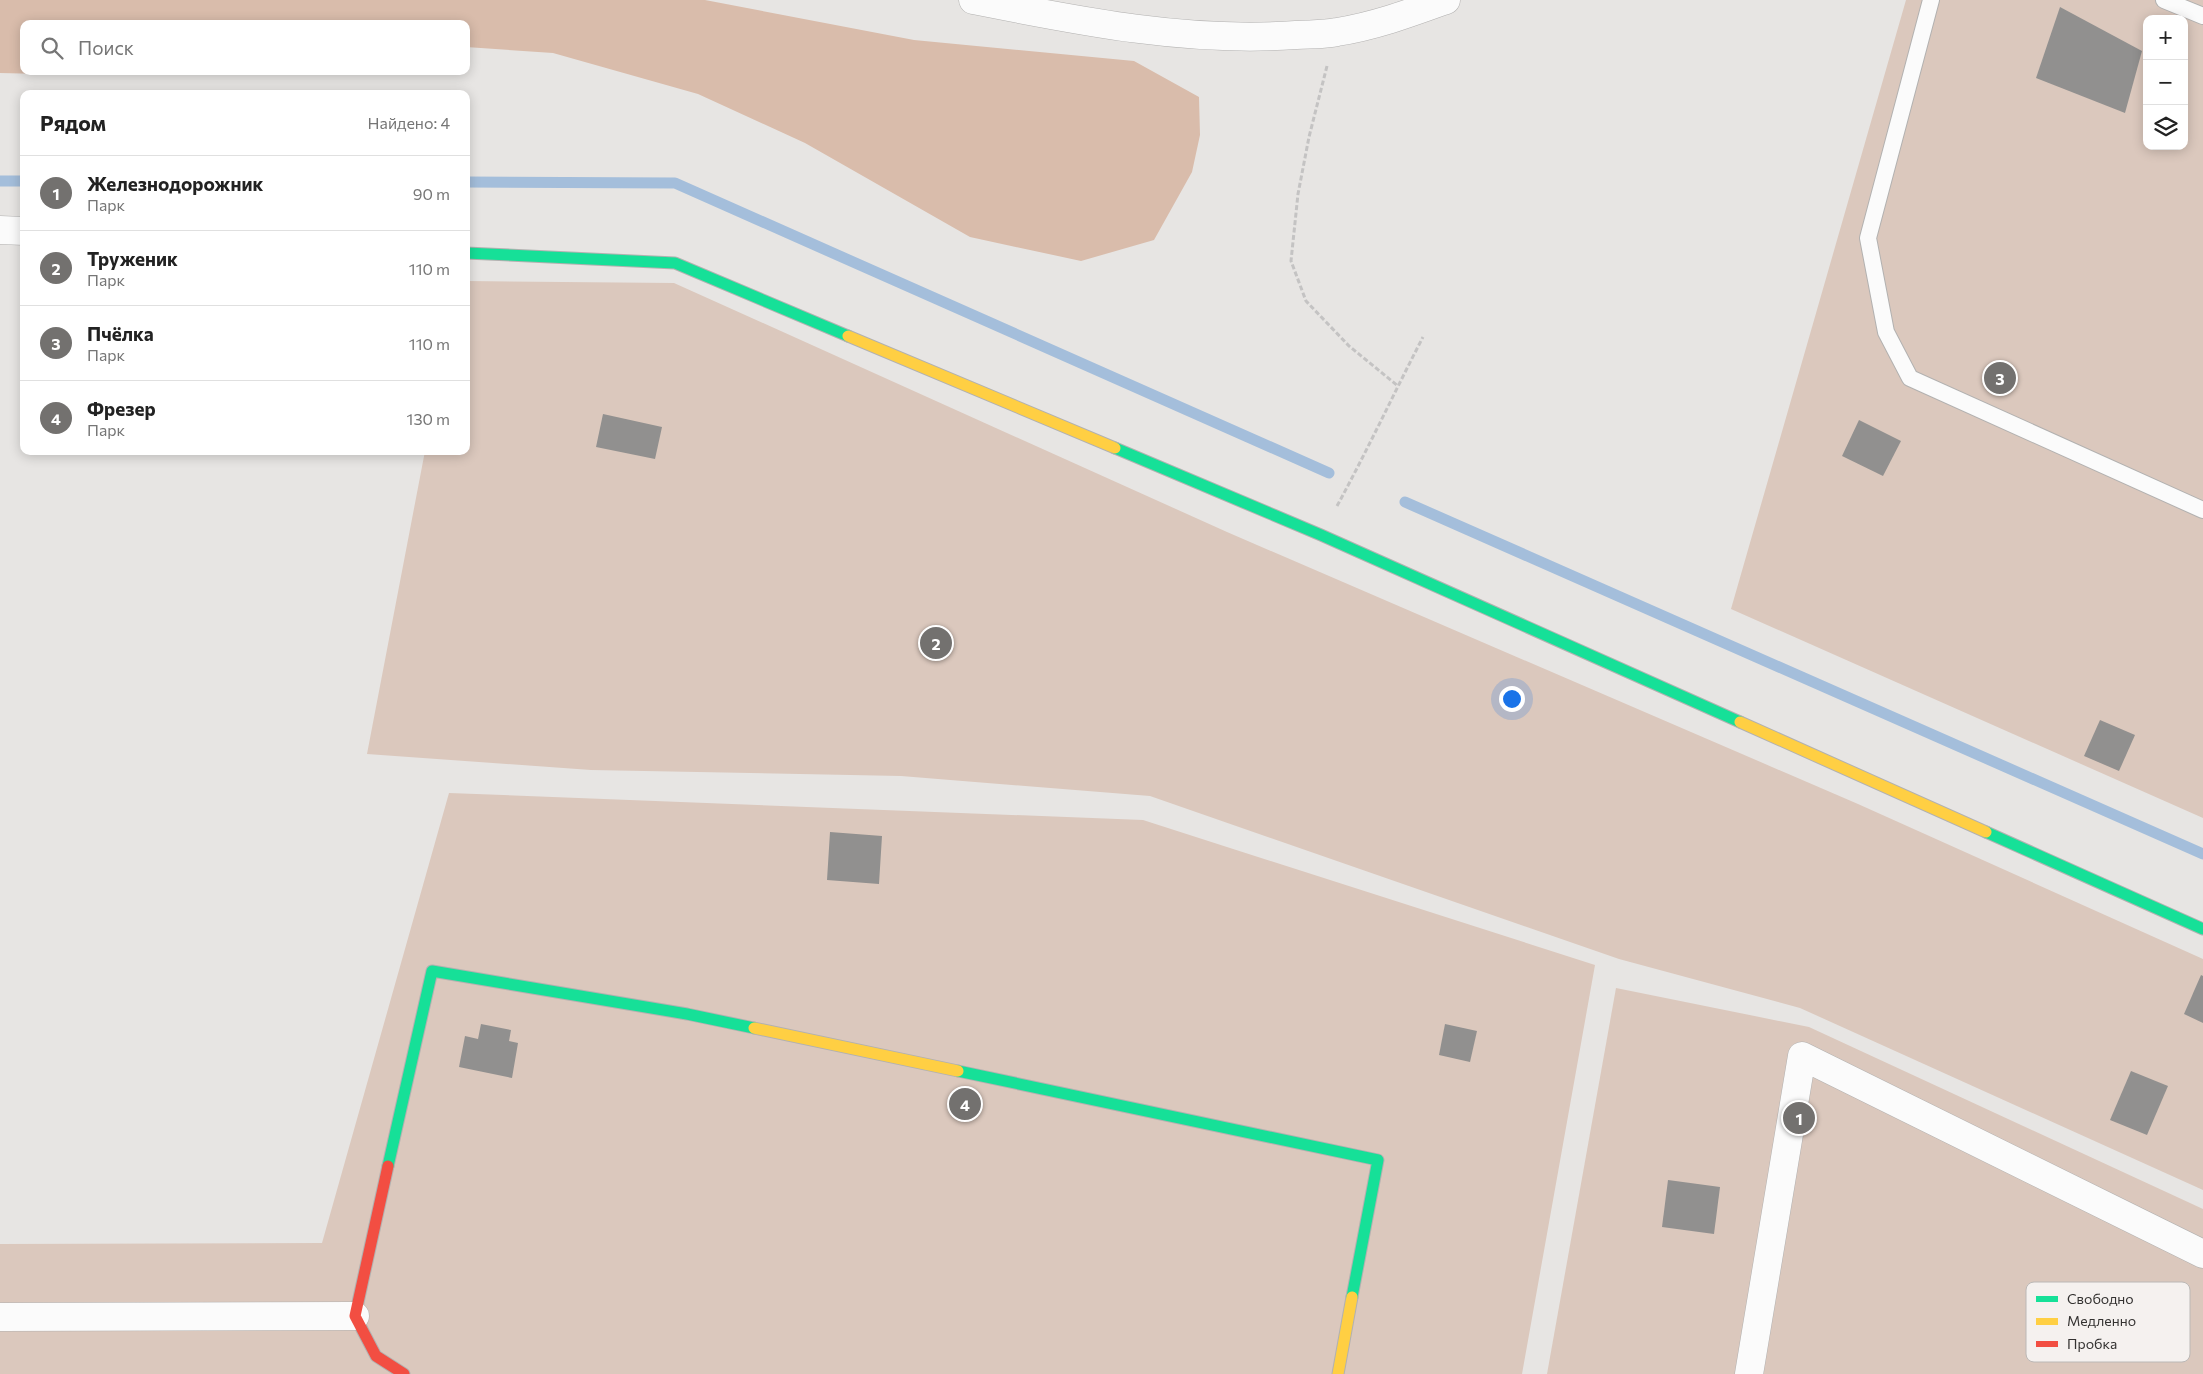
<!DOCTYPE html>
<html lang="ru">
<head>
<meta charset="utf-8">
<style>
	body { margin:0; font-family:Commissioner,sans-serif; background:#f2f2f2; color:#222 }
	.controls { position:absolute; right:15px; top:15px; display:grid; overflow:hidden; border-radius:10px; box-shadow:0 2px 12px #0003 }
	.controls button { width:45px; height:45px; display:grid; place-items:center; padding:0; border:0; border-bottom:1px solid #e0e0e0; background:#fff; color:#222; font:25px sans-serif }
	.you { position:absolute; left:1511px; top:698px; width:18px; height:18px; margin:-12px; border:4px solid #fff; border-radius:50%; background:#1a73e8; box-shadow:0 0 0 8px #1a73e833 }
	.badge { display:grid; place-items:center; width:32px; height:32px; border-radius:50%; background:#73716f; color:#fff; font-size:16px; font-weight:700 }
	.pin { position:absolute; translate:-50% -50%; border:2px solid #fff; box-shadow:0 1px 5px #0006 }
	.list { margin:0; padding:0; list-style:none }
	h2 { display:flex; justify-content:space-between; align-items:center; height:65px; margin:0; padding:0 20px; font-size:21px }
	h2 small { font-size:16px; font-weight:400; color:#767676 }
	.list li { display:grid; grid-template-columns:32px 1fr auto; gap:15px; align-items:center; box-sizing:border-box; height:75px; padding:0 20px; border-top:1px solid #e0e0e0 }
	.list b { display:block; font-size:19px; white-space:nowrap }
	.list p { margin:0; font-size:16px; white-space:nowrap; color:#767676 }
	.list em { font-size:16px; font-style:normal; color:#767676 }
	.icon { flex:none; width:28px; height:28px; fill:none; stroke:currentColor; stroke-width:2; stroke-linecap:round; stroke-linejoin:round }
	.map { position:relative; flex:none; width:2203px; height:1374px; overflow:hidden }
	.search { position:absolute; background:#fff; box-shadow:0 2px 12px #0003; left:20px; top:20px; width:450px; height:55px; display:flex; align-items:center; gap:12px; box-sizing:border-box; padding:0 18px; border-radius:10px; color:#767676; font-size:19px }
	.panel { position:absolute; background:#fff; box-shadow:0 2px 12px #0003; left:20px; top:90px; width:450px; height:365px; border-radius:10px }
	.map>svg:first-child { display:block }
	.green { fill:#dbc8bd; fill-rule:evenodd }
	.forest { fill:#d9bcab }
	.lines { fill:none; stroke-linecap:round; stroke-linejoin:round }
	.stream { stroke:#a4bedb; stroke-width:11 }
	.building { fill:#91908f }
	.lane-casing { stroke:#b2b1b0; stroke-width:18 }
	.street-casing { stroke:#b2b1b0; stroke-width:29 }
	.fast-casing { stroke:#b2b1b0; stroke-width:13 }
	.slow-casing { stroke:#b2b1b0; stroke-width:13 }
	.jam-casing { stroke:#b2b1b0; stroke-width:13 }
	.path { stroke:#c4c3c3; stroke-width:3; stroke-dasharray:5 2.5; stroke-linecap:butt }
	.lane { stroke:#fbfbfb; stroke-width:16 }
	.street { stroke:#fbfbfb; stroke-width:28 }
	.fast { stroke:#16e098; stroke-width:11 }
	.slow { stroke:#ffcf43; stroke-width:11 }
	.jam { stroke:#f24e42; stroke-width:11 }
	.key { fill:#f5f1ef; stroke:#bbb8b6; stroke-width:1 }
	.key-label { font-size:14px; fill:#343231 }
</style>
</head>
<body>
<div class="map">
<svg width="2203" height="1374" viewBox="0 0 2203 1374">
	<rect width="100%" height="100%" fill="#e7e5e3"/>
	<g class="green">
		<path d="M1906 0H2203V818L1731 609ZM2147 19H2184V146H2147Z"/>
		<path d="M466 281 674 283 1227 532 1858 804 2203 959V1190L1800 1008 1619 959 1150 796 901 776 591 770 367 754 425 451H466Z"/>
		<path d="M449 793 1143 820 1595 965 1522 1374H0V1244L322 1243Z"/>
		<path d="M1616 988 1809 1027 2203 1209V1374H1547Z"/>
	</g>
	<path class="forest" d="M0 0H705L914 40 1134 61 1199 97 1200 135 1192 172 1154 240 1081 261 970 237 805 143 698 94 553 53 466 47V24H24V71H76L42 74 0 73Z"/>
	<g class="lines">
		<g class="stream">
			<path d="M0 181H24"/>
			<path d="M466 182 675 183 1329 473"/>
			<path d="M1405 502 2203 854"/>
		</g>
	</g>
	<g class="building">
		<path d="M2060 7 2142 51 2125 113 2036 78Z"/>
		<path d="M603 414 662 427 655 459 596 447Z"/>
		<path d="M1859 420 1901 441 1883 476 1842 456Z"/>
		<path d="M2100 720 2135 735 2119 771 2084 756Z"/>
		<path d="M830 832 882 836 879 884 827 880Z"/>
		<path d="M2201 975 2203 976V1023L2184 1014Z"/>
		<path d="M481 1024 511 1030 509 1041 518 1043 512 1078 459 1067 465 1036 478 1039Z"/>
		<path d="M1445 1024 1477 1031 1470 1062 1439 1055Z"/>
		<path d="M2131 1071 2168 1086 2147 1135 2110 1120Z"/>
		<path d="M1668 1180 1720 1187 1714 1234 1662 1227Z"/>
	</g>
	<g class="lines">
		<g class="lane-casing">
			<g id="lane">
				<path d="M1931 0 1868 238 1886 332 1910 378 2203 510"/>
				<path d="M2164 0 2203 16"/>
			</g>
		</g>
		<g class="street-casing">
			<g id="street">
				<path d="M973 0C1079 21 1188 43 1296 35 1309 34 1324 35 1337 32 1375 26 1410 13 1446 0"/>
				<path d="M0 230 24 231"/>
				<path d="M0 1317 355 1316"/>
				<path d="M1749 1374 1802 1056 2203 1254"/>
			</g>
		</g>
		<g class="fast-casing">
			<g id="fast">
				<path d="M466 253 675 263 848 336"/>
				<path d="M1115 448 1321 535 1740 722"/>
				<path d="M1986 832 2203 929"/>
				<path d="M958 1071 1378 1160 1352 1297"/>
				<path d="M388 1166 432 971 687 1014 754 1028"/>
			</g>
		</g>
		<g class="slow-casing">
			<g id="slow">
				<path d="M848 336 1115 448"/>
				<path d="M1740 722 1986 832"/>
				<path d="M754 1028 958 1071"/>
				<path d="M1338 1374 1352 1297"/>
			</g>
		</g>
		<g class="jam-casing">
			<path id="jam" d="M388 1166 355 1316 376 1356 404 1374"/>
		</g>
		<g class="path">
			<path d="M1327 66 1309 137 1298 194 1291 261 1306 301 1349 346 1398 386"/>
			<path d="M1337 506C1367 451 1394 393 1423 337"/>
		</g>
		<use href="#lane" class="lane"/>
		<use href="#street" class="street"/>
		<use href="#fast" class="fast"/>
		<use href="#slow" class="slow"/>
		<use href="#jam" class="jam"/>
	</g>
	<rect x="2026" y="1282" width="164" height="80" rx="8" class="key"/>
	<rect x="2036" y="1296" width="22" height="6" fill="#16e098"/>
	<rect x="2036" y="1318" width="22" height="7" fill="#ffcf43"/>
	<rect x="2036" y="1341" width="22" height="6" fill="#f24e42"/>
	<g class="key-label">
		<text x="2067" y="1304">Свободно</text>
		<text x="2067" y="1326">Медленно</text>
		<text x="2067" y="1349">Пробка</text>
	</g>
</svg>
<div class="controls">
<button>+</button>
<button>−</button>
<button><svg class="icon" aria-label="layers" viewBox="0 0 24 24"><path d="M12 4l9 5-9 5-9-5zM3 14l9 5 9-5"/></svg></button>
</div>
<div class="you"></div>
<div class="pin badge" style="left:1799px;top:1118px">1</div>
<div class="pin badge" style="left:936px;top:643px">2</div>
<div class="pin badge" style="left:2000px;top:378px">3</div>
<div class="pin badge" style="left:965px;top:1104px">4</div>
<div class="search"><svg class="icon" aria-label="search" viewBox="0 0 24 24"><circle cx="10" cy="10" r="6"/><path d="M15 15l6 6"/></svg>Поиск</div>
<section class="panel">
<h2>Рядом<small>Найдено: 4</small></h2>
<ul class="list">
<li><span class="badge">1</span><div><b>Железнодорожник</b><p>Парк</p></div><em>90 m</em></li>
<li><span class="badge">2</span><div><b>Труженик</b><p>Парк</p></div><em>110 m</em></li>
<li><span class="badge">3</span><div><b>Пчёлка</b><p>Парк</p></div><em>110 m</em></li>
<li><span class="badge">4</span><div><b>Фрезер</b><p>Парк</p></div><em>130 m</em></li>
</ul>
</section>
</div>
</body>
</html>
